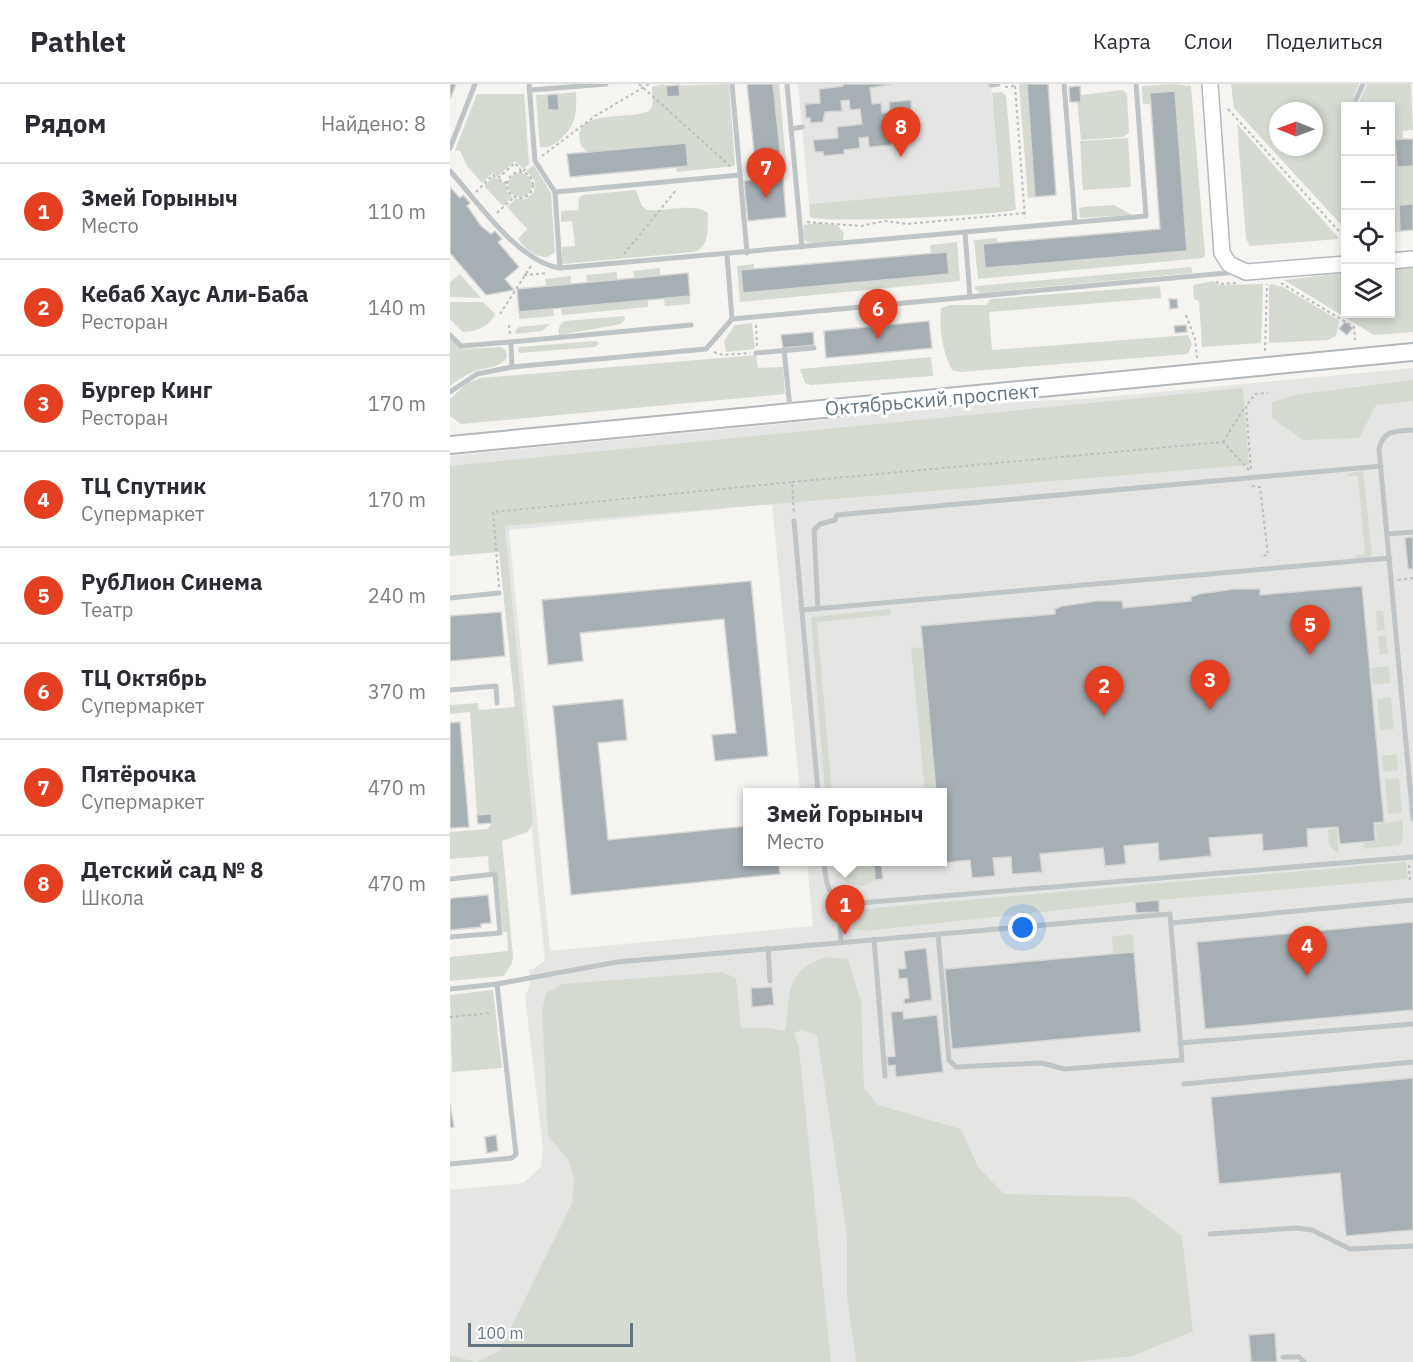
<!DOCTYPE html>
<html lang="ru">
<head>
<meta charset="utf-8">
<style>
	body { margin:0; font-family:"IBM Plex Sans",sans-serif; background:#f7f7f7; color:#2b2b33 }
	.controls { position:absolute; right:18px; top:18px; display:grid; overflow:hidden; border-radius:0px; box-shadow:0 3px 9px #0003 }
	.controls button { width:54px; height:54px; display:grid; place-items:center; padding:0; border:0; border-bottom:2px solid #e1e1e2; background:#fff; color:#2b2b33; font:30px sans-serif }
	.compass { position:absolute; left:819px; top:18px; width:54px; height:54px; border-radius:50%; background:#fff; box-shadow:0 3px 9px #0003; rotate:271deg }
	.scale { position:absolute; left:18px; bottom:15px; width:165px; box-sizing:border-box; padding-left:6px; border:3px solid #637682; border-top:0; font-size:16px; line-height:21px; white-space:nowrap; color:#637682; -webkit-text-stroke:4px #fff; paint-order:stroke }
	.you { position:absolute; left:573px; top:844px; width:21px; height:21px; margin:-15px; border:4px solid #fff; border-radius:50%; background:#1a73e8; box-shadow:0 0 0 9px #1a73e833 }
	.badge { display:grid; place-items:center; width:39px; height:39px; border-radius:50%; background:#e43f20; color:#fff; font-size:20px; font-weight:700 }
	.pin { position:absolute; translate:-50% -50px; filter:drop-shadow(0 2px 3px #0008) }
	.pin::after { content:''; position:absolute; top:32px; width:21px; height:18px; background:inherit; clip-path:polygon(0 0,100% 0,50% 100%) }
	.popup { position:absolute; left:293px; top:704px; width:204px; height:78px; box-sizing:border-box; display:grid; place-content:center; border-radius:0px; background:#fff; filter:drop-shadow(0 2px 4px #0005); font-size:20px; white-space:nowrap; color:#7c7c81 }
	.popup b { font-size:22px; color:#2b2b33 }
	.popup::after { content:''; position:absolute; left:50%; top:100%; margin-left:-12px; border:12px solid transparent; border-top-color:#fff }
	.list { margin:0; padding:0; list-style:none }
	h2 { display:flex; justify-content:space-between; align-items:center; height:78px; margin:0; padding:0 24px; font-size:26px }
	h2 small { font-size:20px; font-weight:400; color:#7c7c81 }
	.list li { display:grid; grid-template-columns:39px 1fr auto; gap:18px; align-items:center; box-sizing:border-box; height:96px; padding:0 24px; border-top:2px solid #e1e1e2 }
	.list b { display:block; font-size:22px; white-space:nowrap }
	.list p { margin:0; font-size:20px; white-space:nowrap; color:#7c7c81 }
	.list em { font-size:20px; font-style:normal; color:#7c7c81 }
	.icon { flex:none; width:33px; height:33px; fill:none; stroke:currentColor; stroke-width:2; stroke-linecap:round; stroke-linejoin:round }
	.map { position:relative; flex:none; width:963px; height:1278px; overflow:hidden }
	header { display:flex; align-items:center; gap:36px; box-sizing:border-box; height:84px; padding:0 30px; background:#fff; border-bottom:2px solid #e1e1e2 }
	header strong { font-size:28px }
	nav { display:flex; gap:33px; margin-inline-start:auto; font-size:21px }
	main { display:flex }
	aside { flex:1; background:#fff }
	.map>svg:first-child { display:block }
	.built { fill:#e5e6e4; fill-rule:evenodd }
	.green { fill:#d6dbd1; fill-rule:evenodd }
	.building { fill:#a6afb4; stroke:#d6d5d3; stroke-width:1.5 }
	.lines { fill:none; stroke-linecap:round; stroke-linejoin:round }
	.secondary-casing { stroke:#b4b9bd; stroke-width:18 }
	.primary-casing { stroke:#b2b7ba; stroke-width:20 }
	.path { stroke:#bbbdbf; stroke-width:2; stroke-dasharray:3 3; stroke-linecap:butt }
	.lane { stroke:#bfc4c6; stroke-width:5 }
	.secondary { stroke:#fff; stroke-width:15 }
	.primary { stroke:#fff; stroke-width:16 }
	.labels { text-anchor:middle; dominant-baseline:central; stroke-width:6; stroke-linejoin:round; paint-order:stroke }
	.street-label { font-size:20px; fill:#637682; stroke:#fff }
</style>
</head>
<body>
<header>
<strong>Pathlet</strong>
<nav><a>Карта</a><a>Слои</a><a>Поделиться</a></nav>
</header>
<main>
<aside>
<h2>Рядом<small>Найдено: 8</small></h2>
<ul class="list">
<li><span class="badge">1</span><div><b>Змей Горыныч</b><p>Место</p></div><em>110 m</em></li>
<li><span class="badge">2</span><div><b>Кебаб Хаус Али-Баба</b><p>Ресторан</p></div><em>140 m</em></li>
<li><span class="badge">3</span><div><b>Бургер Кинг</b><p>Ресторан</p></div><em>170 m</em></li>
<li><span class="badge">4</span><div><b>ТЦ Спутник</b><p>Супермаркет</p></div><em>170 m</em></li>
<li><span class="badge">5</span><div><b>РубЛион Синема</b><p>Театр</p></div><em>240 m</em></li>
<li><span class="badge">6</span><div><b>ТЦ Октябрь</b><p>Супермаркет</p></div><em>370 m</em></li>
<li><span class="badge">7</span><div><b>Пятёрочка</b><p>Супермаркет</p></div><em>470 m</em></li>
<li><span class="badge">8</span><div><b>Детский сад № 8</b><p>Школа</p></div><em>470 m</em></li>
</ul>
</aside>
<div class="map">
<svg width="963" height="1278" viewBox="0 0 963 1278">
	<rect width="100%" height="100%" fill="#f5f4f0"/>
	<g class="built">
		<path d="M348 0H541L550 103 359 120Z"/>
		<path d="M963 284V1278H0V1106L73 1099 91 1083 93 1065 75 912 80 901 79 887 95 877 49 424 0 429V372L556 318 635 315ZM322 420 350 708H492V778H357L363 842 100 867 59 446Z"/>
	</g>
	<g class="green">
		<path d="M213 0 216 2 279 0 285 82 227 88 226 83 238 81 236 59 138 68C133 65 131 62 130 57 122 23 188 37 200 26 205 21 201 8 202 3Z"/>
		<path d="M323 0H329L337 88 332 89Z"/>
		<path d="M569 0H577L585 113 578 114Z"/>
		<path d="M722 0 741 2 755 170 753 174 528 195 524 156 547 154V159L533 160 536 184 737 167 725 8 700 9 701 20H693L692 2Z"/>
		<path d="M781 0H909L900 22H896L895 145 784 24ZM828 27H864V63H828Z"/>
		<path d="M917 0H961L963 46 953 47V55L945 56 947 83 963 82V120L949 121 950 147 941 150 940 22H907Z"/>
		<path d="M673 6 677 10 679 49 673 53 631 56 627 18 631 17V11Z"/>
		<path d="M126 8C127 30 126 43 108 57 102 62 98 64 90 63L86 11H97L98 26H108V10Z"/>
		<path d="M552 8 556 12 566 126C543 131 375 140 360 133L359 120 550 103 542 9Z"/>
		<path d="M27 10H74L79 80 73 85 65 77 47 93 43 89 32 99 17 82 10 67 5 66Z"/>
		<path d="M787 40 888 153V155L800 162 796 155Z"/>
		<path d="M678 54 681 103 633 106 630 57Z"/>
		<path d="M84 81 101 109 105 168 98 173C85 174 76 165 68 155L77 145 57 123 65 115H76L84 108 85 97 76 87Z"/>
		<circle cx="70" cy="101" r="12"/>
		<path d="M43 93 56 100 57 107 62 113 53 122 34 102Z"/>
		<path d="M186 106 192 122 197 126C214 128 244 118 258 129 257 143 261 162 244 168L112 180V163L125 162 122 137 111 138V127L128 126 129 114 133 111Z"/>
		<path d="M664 121 682 131 630 134 629 125 633 123Z"/>
		<path d="M368 139 387 141 394 149 393 156 372 160 356 158 353 153 354 141Z"/>
		<path d="M507 158 510 197 290 218 287 182 304 180V185L499 189 497 168 481 169 480 161Z"/>
		<path d="M963 182V248L924 251 834 196 895 189 896 230H940L941 185Z"/>
		<path d="M741 183 743 189 530 209 524 204 527 202Z"/>
		<path d="M210 184V191L184 194 183 187Z"/>
		<path d="M167 188V195L137 198 136 191Z"/>
		<path d="M10 190 31 214 0 213V198Z"/>
		<path d="M121 192V200L96 202 95 195Z"/>
		<path d="M764 197 768 201 813 200 811 259 752 263 749 217 744 215 743 201Z"/>
		<path d="M822 200 833 203 887 235 889 238 886 252 878 256 819 259V201Z"/>
		<path d="M710 202 711 214 539 228 542 266 738 251 742 260 738 270 510 288 502 286C492 266 489 246 491 224L500 221H536L541 215Z"/>
		<path d="M240 212V220L215 222 214 215Z"/>
		<path d="M198 216V223L112 231 111 224Z"/>
		<path d="M0 218H33L45 230C40 242 26 248 13 248L0 235Z"/>
		<path d="M103 225 104 232 69 235V228Z"/>
		<path d="M174 232 175 236 171 240 110 251 108 248 110 241 115 237Z"/>
		<path d="M302 239 305 265 276 268 274 257 285 241Z"/>
		<path d="M100 240 92 247 66 250 65 247 69 243Z"/>
		<path d="M0 255 12 265 51 263 56 267 57 274C48 284 37 283 26 287 16 290 8 296 0 302Z"/>
		<path d="M146 257 149 259 145 263 70 269 68 267 69 263Z"/>
		<path d="M306 271 308 284 333 283 335 310 11 340 0 332V315L16 300 30 294Z"/>
		<path d="M481 273 483 292 361 301 355 299 350 285Z"/>
		<path d="M963 296V317L926 321 909 354 853 356 822 334V318L844 311Z"/>
		<path d="M793 304 799 381 55 442 83 739 78 748 52 757 63 872 62 879 54 892 0 897V873L58 867 57 848H53L47 788H39L38 772 0 775V748L38 745 42 739 41 730 27 731 20 628 0 630V621L28 619 29 626 65 623 49 468 0 472V382Z"/>
		<path d="M913 386 922 471 918 474 906 475 905 471 915 470 908 392H897V390Z"/>
		<path d="M440 525 441 531 367 538 382 708H375L361 533Z"/>
		<path d="M933 527 935 546 927 547 926 527Z"/>
		<path d="M936 551 938 570 930 571 928 552Z"/>
		<path d="M473 563 486 708H475L461 564Z"/>
		<path d="M939 582 940 599 923 601 921 584Z"/>
		<path d="M941 613 944 645 930 646 927 615Z"/>
		<path d="M947 670 948 686 933 688 932 672Z"/>
		<path d="M949 694 952 729 938 730 935 695Z"/>
		<path d="M953 736V753L950 761 914 765 913 759 927 757 925 741Z"/>
		<path d="M887 744 889 768 884 767 879 760 878 745Z"/>
		<path d="M387 778 424 780 425 796 413 802 397 799 388 788Z"/>
		<path d="M956 778 958 795 685 818 415 847 402 845V826Z"/>
		<path d="M680 850 683 852 684 868 663 870 662 853Z"/>
		<path d="M375 873 398 875 411 918 414 1004 428 1021 511 1045 528 1083 554 1110 681 1113 732 1152 743 1247 683 1272 625 1278H406L397 1213V1152L367 951 352 946 344 949 349 964 381 1278H0V1271L26 1278 50 1266 122 1119 124 1097 119 1077 98 1052 92 928 96 909 112 900 272 888 286 894 291 944H319L335 947C342 908 332 890 375 873Z"/>
		<path d="M43 906 52 984 2 988 0 911Z"/>
	</g>
	<g class="building">
		<path d="M0 0H6L0 15Z"/>
		<path d="M297 0H323L333 93 307 96Z"/>
		<path d="M393 0H445L420 4 422 20 431 19 432 29 440 28 439 18 461 16 463 39 439 42 441 61 419 63 418 53 409 54 410 64 394 66V70L374 72 373 68H365L363 56 388 54 387 43 412 40 410 25 400 26 399 16 391 17 392 27 375 28 373 38 360 39V34H356L355 20 370 19 369 5 393 2Z"/>
		<path d="M577 0H598L606 111 585 113Z"/>
		<path d="M229 1 230 12 217 13 216 2Z"/>
		<path d="M630 2 631 18H620L619 3Z"/>
		<path d="M725 7 737 167 535 184 533 160 710 145 700 9Z"/>
		<path d="M108 10 109 26H98L97 11Z"/>
		<path d="M953 55H963V82L947 83 945 56Z"/>
		<path d="M236 59 238 82 120 93 117 70Z"/>
		<path d="M333 93 336 133 298 137 294 97Z"/>
		<path d="M0 103 10 114 13 111 20 119 17 122 31 142 41 150 45 147 52 155 48 158 69 183 55 195 64 206 36 211 0 169Z"/>
		<path d="M963 120V146L950 147 949 121Z"/>
		<path d="M497 168 499 190 293 209 291 186Z"/>
		<path d="M238 189 240 212 69 228 67 205Z"/>
		<path d="M719 215H727L728 224 720 225Z"/>
		<path d="M479 237 482 264 376 274 374 247Z"/>
		<path d="M895 238 903 244 897 251 889 245Z"/>
		<path d="M736 241 737 248 725 249 724 242Z"/>
		<path d="M363 248 364 261 333 264 331 251Z"/>
		<path d="M963 453V485H958L955 454Z"/>
		<path d="M301 497 318 672 265 677 262 651 286 649 274 535 130 549 133 577 98 581 92 516Z"/>
		<path d="M912 502 934 738 924 739 925 757 890 760 888 743 857 745 858 763 813 767 812 750 759 754 761 772 709 777 708 759 674 762 676 780 655 782 653 764 590 770 592 788 562 790 561 773 543 774 545 792 522 794 520 776 493 779 492 708H486L471 542 605 530V525L612 522 647 517H672L673 524 741 517V513L749 510 784 505H810V511Z"/>
		<path d="M51 528 55 572 0 577V532Z"/>
		<path d="M173 615 177 656 148 659 158 756 298 742V778H328L330 790 121 811 103 622Z"/>
		<path d="M10 638 19 743 0 744V639Z"/>
		<path d="M41 730 42 739 28 740 27 731Z"/>
		<path d="M415 778H431L433 795 425 796 424 780 415 781Z"/>
		<path d="M38 811 41 839 31 840V843L0 846V816L3 814Z"/>
		<path d="M709 816V828L686 829 685 818Z"/>
		<path d="M963 838V926L755 945 747 858Z"/>
		<path d="M476 864 482 916 454 920V915L459 914 457 894 449 895 448 885 456 884 454 867Z"/>
		<path d="M684 868 691 948 502 965 495 885Z"/>
		<path d="M322 903 324 921 302 923 301 904Z"/>
		<path d="M453 927 454 935 487 931 493 988 446 993 445 981 438 982 437 973 445 972 441 928Z"/>
		<path d="M963 994V1146L896 1152 890 1089 769 1100 761 1013Z"/>
		<path d="M0 1020 4 1043 0 1044Z"/>
		<path d="M46 1051 48 1067 37 1069 35 1053Z"/>
		<path d="M825 1249 827 1278H801L799 1251Z"/>
	</g>
	<g class="lines">
		<g class="secondary-casing">
			<g id="secondary">
				<path d="M760 0 772 169 779 180 796 188 896 180"/>
				<path d="M940 177 963 175"/>
			</g>
		</g>
		<g class="primary-casing">
			<path id="primary" d="M0 361 963 268"/>
		</g>
		<g class="path">
			<path d="M189 0 281 83"/>
			<path d="M565 2 575 134"/>
			<path d="M555 3 565 2 564 0"/>
			<path d="M778 25 896 155"/>
			<path d="M92 72 145 32 199 0"/>
			<circle cx="70" cy="101" r="13"/>
			<path d="M57 99 47 95 65 79 72 88 78 83"/>
			<path d="M26 108 43 91 47 95"/>
			<path d="M47 129 64 113"/>
			<path d="M357 138 411 142 435 137 457 140 575 129"/>
			<path d="M174 170 227 105"/>
			<path d="M74 191 98 189"/>
			<path d="M767 197 768 200 786 199"/>
			<path d="M831 199 904 243 905 256"/>
			<path d="M50 230 81 182"/>
			<path d="M736 231 745 255 747 274"/>
			<path d="M59 241 60 250"/>
			<path d="M306 241 307 263"/>
			<path d="M815 267 817 200"/>
			<path d="M264 268 273 271 300 269"/>
			<path d="M773 358 795 323"/>
			<path d="M801 385 796 322 805 310 818 309"/>
			<path d="M342 398 773 358 799 386"/>
			<path d="M802 402 810 403 818 471 810 472"/>
			<path d="M948 496 963 494"/>
			<path d="M49 503 43 428 342 398 344 430"/>
			<path d="M959 781 960 798"/>
			<path d="M0 933 42 929"/>
		</g>
		<g class="lane">
			<path d="M79 0 85 77 105 108 110 184"/>
			<path d="M282 0 297 169"/>
			<path d="M337 0 352 163"/>
			<path d="M614 0 625 138"/>
			<path d="M541 1 548 0"/>
			<path d="M81 6 156 0"/>
			<path d="M903 22 913 0"/>
			<path d="M341 45 352 43"/>
			<path d="M0 64 25 0"/>
			<path d="M0 87C28 118 68 178 110 184L696 132 686 0"/>
			<path d="M105 108 290 91"/>
			<path d="M515 148 520 213"/>
			<path d="M277 171 282 235"/>
			<path d="M0 251 11 262 61 258 62 283 256 265 282 235 787 188"/>
			<path d="M61 258 241 241"/>
			<path d="M334 266 340 324"/>
			<path d="M306 269 364 264"/>
			<path d="M0 308 27 290 62 283"/>
			<path d="M963 346C946 347 933 346 929 365L963 735"/>
			<path d="M344 437 368 708"/>
			<path d="M938 450 963 448"/>
			<path d="M0 514 49 509"/>
			<path d="M368 525 364 446 370 440 385 436 387 431 931 382"/>
			<path d="M352 526 940 474"/>
			<path d="M0 606 46 602 47 619"/>
			<path d="M374 778C376 796 376 814 397 820L963 773"/>
			<path d="M0 795 45 790 50 849 0 853"/>
			<path d="M389 818 391 858"/>
			<path d="M721 839 963 816"/>
			<path d="M424 855 435 992"/>
			<path d="M318 864 320 897"/>
			<path d="M0 905 47 900 167 878 720 830 732 976 614 985 592 979 506 983 499 976 488 850"/>
			<path d="M730 959 963 940"/>
			<path d="M734 1000 963 978"/>
			<path d="M0 1080 62 1074 66 1070 47 900"/>
			<path d="M760 1150 846 1144 862 1146 900 1165 963 1162"/>
			<path d="M833 1273H849L854 1278"/>
		</g>
		<use href="#secondary" class="secondary"/>
		<use href="#primary" class="primary"/>
	</g>
	<g class="labels">
		<g class="street-label">
			<text transform="translate(482 315) rotate(-5)">Октябрьский проспект</text>
		</g>
	</g>
</svg>
<div class="controls">
<button>+</button>
<button>−</button>
<button><svg class="icon" aria-label="locate" viewBox="0 0 24 24"><circle cx="12" cy="12" r="6"/><path d="M12 2v4M12 18v4M2 12h4M18 12h4"/></svg></button>
<button><svg class="icon" aria-label="layers" viewBox="0 0 24 24"><path d="M12 4l9 5-9 5-9-5zM3 14l9 5 9-5"/></svg></button>
</div>
<svg class="compass" viewBox="-18 -18 36 36"><path d="M0-13l5 13h-10z" fill="#e53935"/><path d="M0 13l5-13h-10z" fill="#7c7c81"/></svg>
<div class="scale">100 m</div>
<div class="you"></div>
<div class="pin badge" style="left:395px;top:851px">1</div>
<div class="popup"><b>Змей Горыныч</b>Место</div>
<div class="pin badge" style="left:654px;top:632px">2</div>
<div class="pin badge" style="left:760px;top:626px">3</div>
<div class="pin badge" style="left:857px;top:892px">4</div>
<div class="pin badge" style="left:860px;top:571px">5</div>
<div class="pin badge" style="left:428px;top:255px">6</div>
<div class="pin badge" style="left:316px;top:114px">7</div>
<div class="pin badge" style="left:451px;top:73px">8</div>
</div>
</main>
</body>
</html>
